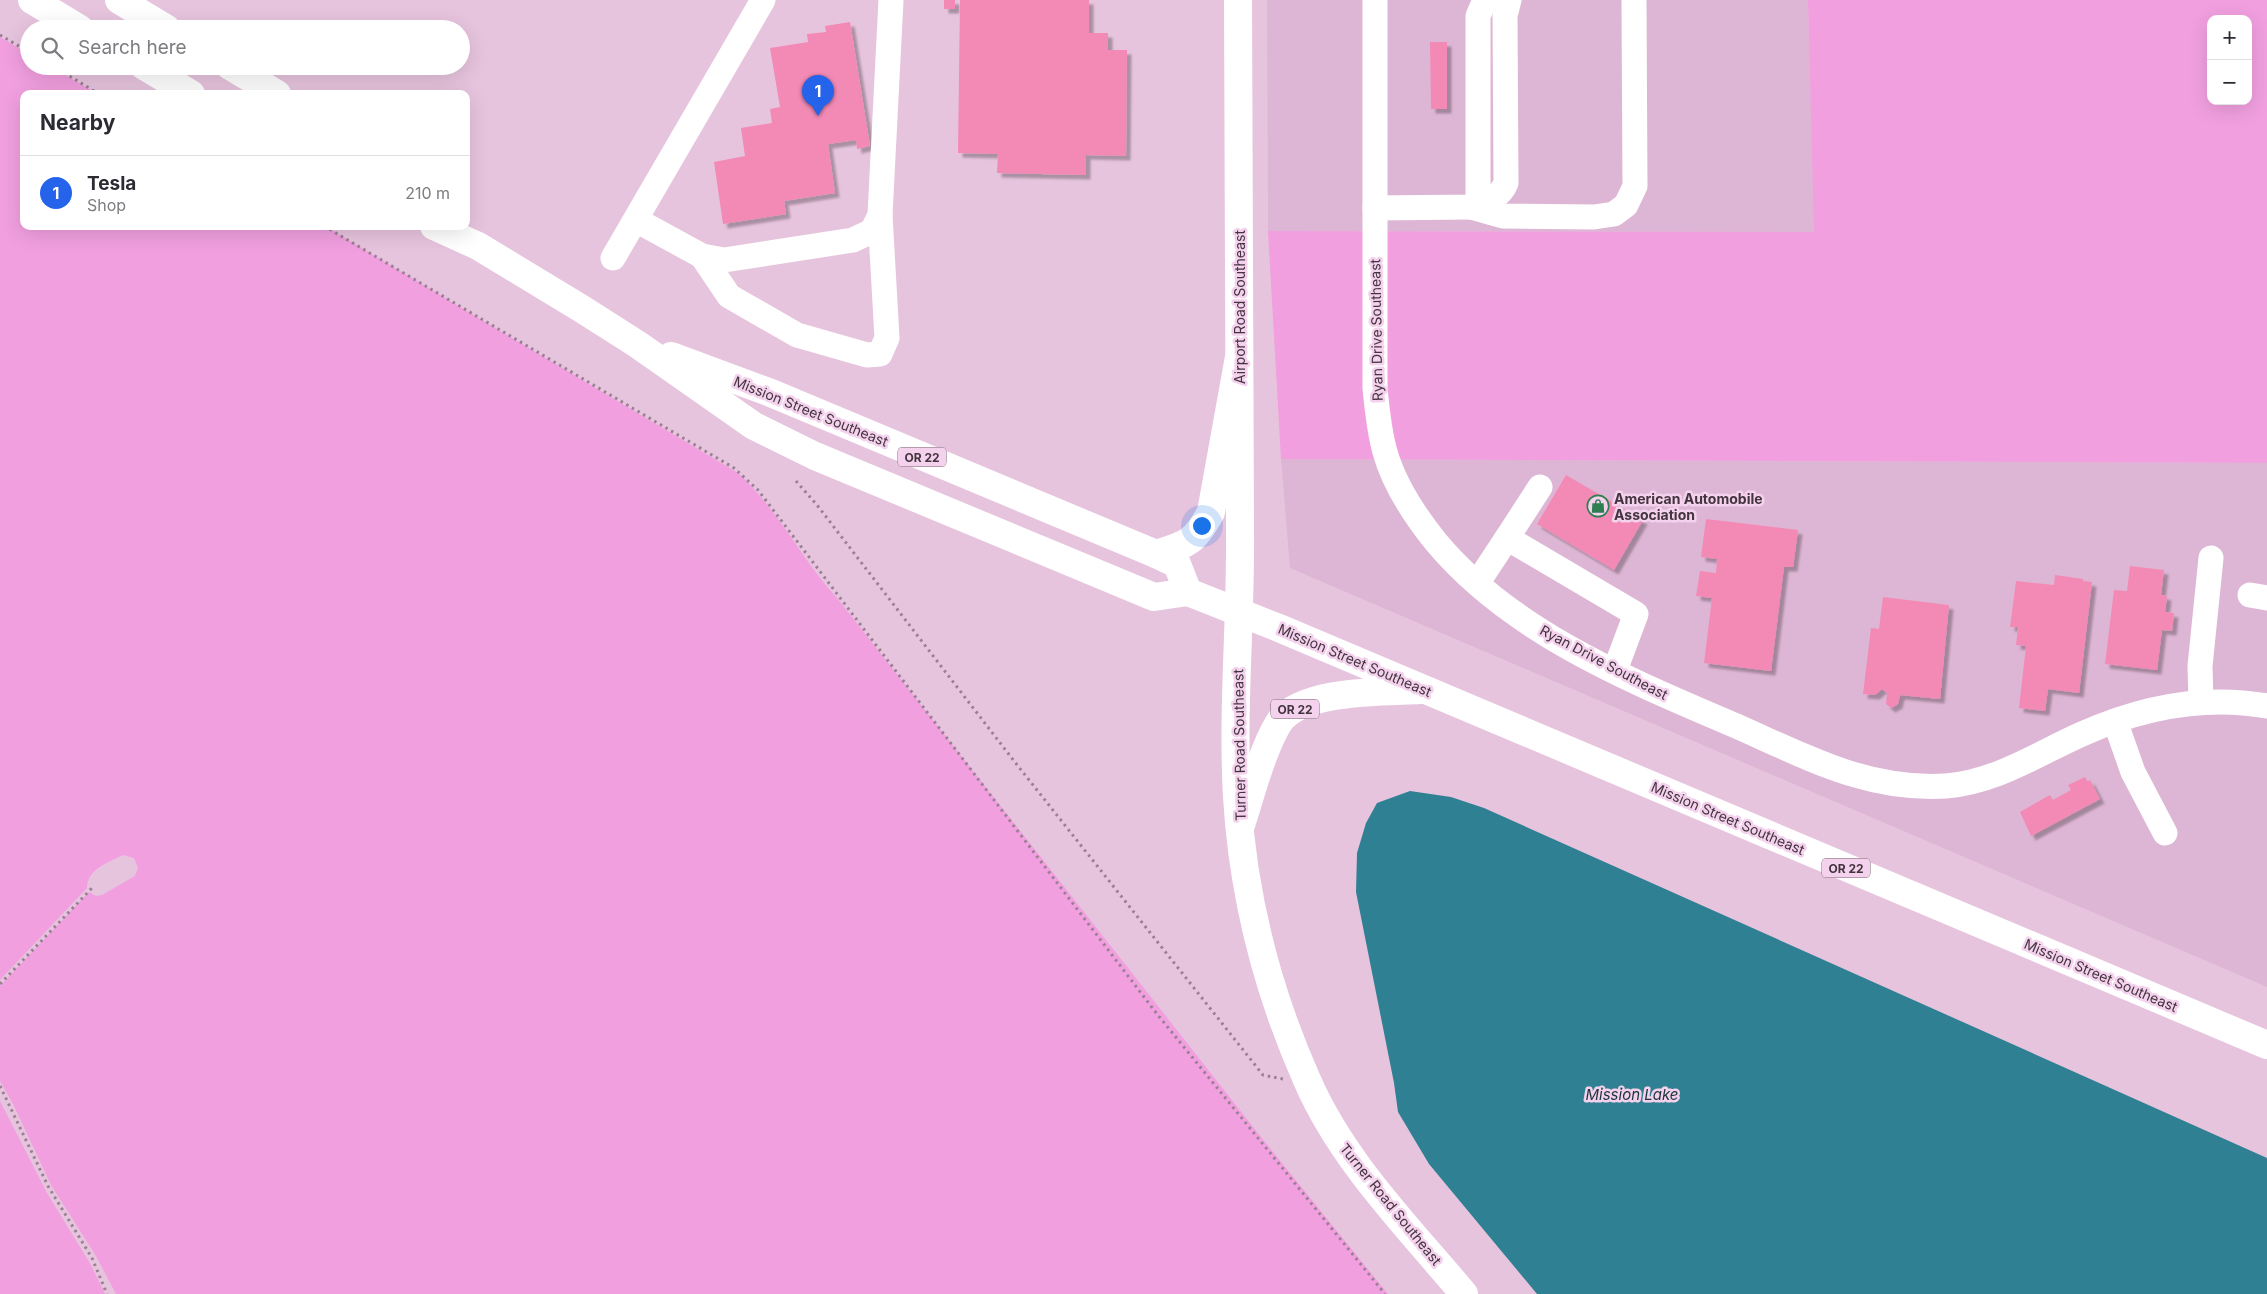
<!DOCTYPE html>
<html lang="en">
<head>
<meta charset="utf-8">
<style>
	body { margin:0; font-family:Inter,sans-serif; background:#f7f7f7; color:#2b2b33 }
	.controls { position:absolute; right:15px; top:15px; display:grid; overflow:hidden; border-radius:10px; box-shadow:0 5px 20px #0002 }
	.controls button { width:45px; height:45px; display:grid; place-items:center; padding:0; border:0; border-bottom:1px solid #e1e1e2; background:#fff; color:#2b2b33; font:25px sans-serif }
	.you { position:absolute; left:1201px; top:525px; width:18px; height:18px; margin:-12px; border:4px solid #fff; border-radius:50%; background:#1a73e8; box-shadow:0 0 0 8px #1a73e833 }
	.badge { display:grid; place-items:center; width:32px; height:32px; border-radius:50%; background:#2563eb; color:#fff; font-size:16px; font-weight:700 }
	.pin { position:absolute; translate:-50% -41px; filter:drop-shadow(0 1px 2px #0008) }
	.pin::after { content:''; position:absolute; top:26px; width:18px; height:15px; background:inherit; clip-path:polygon(0 0,100% 0,50% 100%) }
	.list { margin:0; padding:0; list-style:none }
	h2 { display:flex; justify-content:space-between; align-items:center; height:65px; margin:0; padding:0 20px; font-size:21px }
	h2 small { font-size:16px; font-weight:400; color:#7c7c81 }
	.list li { display:grid; grid-template-columns:32px 1fr auto; gap:15px; align-items:center; box-sizing:border-box; height:75px; padding:0 20px; border-top:1px solid #e1e1e2 }
	.list b { display:block; font-size:19px; white-space:nowrap }
	.list p { margin:0; font-size:16px; white-space:nowrap; color:#7c7c81 }
	.list em { font-size:16px; font-style:normal; color:#7c7c81 }
	.icon { flex:none; width:28px; height:28px; fill:none; stroke:currentColor; stroke-width:2; stroke-linecap:round; stroke-linejoin:round }
	.map { position:relative; flex:none; width:2267px; height:1294px; overflow:hidden }
	.search { position:absolute; background:#fff; box-shadow:0 5px 20px #0002; left:20px; top:20px; width:450px; height:55px; display:flex; align-items:center; gap:12px; box-sizing:border-box; padding:0 18px; border-radius:28px; color:#7c7c81; font-size:19px }
	.panel { position:absolute; background:#fff; box-shadow:0 5px 20px #0002; left:20px; top:90px; width:450px; height:140px; border-radius:10px }
	.map>svg:first-child { display:block }
	.built { fill:#deb6d5 }
	.green { fill:#f19fdf; fill-rule:evenodd }
	.water { fill:#2f8092 }
	.building { fill:#f38ab5; filter:url(#shadow) }
	.lines { fill:none; stroke-linecap:round; stroke-linejoin:round }
	.path { stroke:#998092; stroke-width:3; stroke-dasharray:2.5 4; stroke-linecap:butt }
	.minor { stroke:#fff; stroke-width:25 }
	.major { stroke:#fff; stroke-width:28 }
	.highway { stroke:#fff; stroke-width:28 }
	.labels { text-anchor:middle; dominant-baseline:central; stroke-width:5; stroke-linejoin:round; paint-order:stroke }
	.shield { fill:#f4d1ec; stroke:#786473; stroke-width:1 }
	.shield-label { font-size:12px; font-weight:bold; fill:#43353f }
	.street-label { font-size:14px; fill:#43353f; stroke:#f4d1ec }
	.poi-label { font-size:14px; font-weight:bold; fill:#43353f; stroke:#f4d1ec; text-anchor:start }
	.water-label { font-size:15px; font-style:italic; fill:#1c353c; stroke:#f4d1ec }
</style>
</head>
<body>
<div class="map">
<svg width="2267" height="1294" viewBox="0 0 2267 1294">
	<defs>
		<filter id="shadow"><feDropShadow dx="4.5" dy="4.5" stdDeviation="1" flood-color="#0004"/></filter>
	</defs>
	<rect width="100%" height="100%" fill="#e7c4de"/>
	<g class="built">
		<path d="M1267 0H1808L1815 232 1268 231Z"/>
		<path d="M1281 459 2267 463V987L1290 568Z"/>
	</g>
	<g class="green">
		<path d="M1808 0H2267V463L1281 459 1268 231 1814 232ZM2211 19H2248V101H2211Z"/>
		<path d="M0 37 29 54V66H50L98 94H24V226H325L738 473C778 509 801 559 837 598L1261 1137 1388 1294H116L96 1256 51 1185 13 1104 0 1081V986L87 894 89 892 96 896 102 895 135 876 138 868 134 858 123 855C109 862 87 869 87 888L0 980Z"/>
		<path d="M0 1101 47 1193 91 1265 105 1294H0Z"/>
	</g>
	<path class="water" d="M1410 791 1451 797 1484 808 2267 1158V1294H1537L1429 1164 1398 1112 1394 1083 1356 892 1357 853 1366 823 1377 803Z"/>
	<g class="building">
		<rect x="944" y="0" width="11" height="9"/>
		<path d="M960 0H1089V33H1108V50H1127L1126 156 1086 155V175L997 173 998 154 958 153Z"/>
		<path d="M850 22 870 146 857 149 856 140 828 144 835 193 784 201 786 214 723 224 714 162 745 156 741 128 772 123 770 109 780 107 770 48 808 42 807 34 826 32 825 26Z"/>
		<path d="M1430 42H1447V109H1431Z"/>
		<path d="M1566 475 1643 520 1614 570 1537 524Z"/>
		<path d="M1706 519 1798 530 1793 567H1784L1771 671 1704 663 1712 598 1696 596 1700 571 1716 573 1717 559 1701 557Z"/>
		<path d="M2130 566 2164 570 2161 595 2167 596 2165 612 2174 613 2172 631 2162 630 2157 670 2105 664 2114 590 2127 591Z"/>
		<path d="M2055 575 2083 579V581L2092 582 2079 693 2048 689 2045 711 2019 708 2026 646 2016 645 2018 627H2010L2016 581 2054 585Z"/>
		<path d="M1883 597 1949 605 1940 699 1900 695 1898 704 1891 708 1886 704 1887 693 1882 689 1875 695 1863 694 1871 628 1879 629Z"/>
		<path d="M2085 777 2088 782 2090 780 2100 799 2031 836 2020 812 2050 795 2053 800 2071 790 2068 785Z"/>
	</g>
	<g class="lines">
		<g class="path">
			<path d="M0 35 29 52"/>
			<path d="M53 66 99 94"/>
			<path d="M324 226 734 468 758 490 1157 1014 1385 1294"/>
			<path d="M796 481 817 505 1014 761 1263 1075 1283 1079"/>
			<path d="M0 984 92 888"/>
			<path d="M0 1086 48 1186 92 1258 107 1294"/>
		</g>
		<g class="minor">
			<path d="M1375 0V388C1377 409 1379 431 1385 452 1394 484 1415 516 1436 542 1511 632 1629 680 1734 725 1805 756 1866 791 1946 786 1996 782 2037 754 2082 734 2140 708 2204 695 2267 706"/>
			<path d="M1478 206V16L1485 0"/>
			<path d="M1471 207 1503 216 1594 217 1614 214 1626 205 1635 186 1634 0"/>
			<path d="M1375 208 1471 207C1484 205 1501 196 1506 183L1505 16 1509 0"/>
			<path d="M636 220 702 256 724 260 853 240 872 231 880 215 891 0"/>
			<path d="M702 256 729 296 797 335 867 355 880 354 887 338 880 215"/>
			<path d="M613 258 763 0"/>
			<path d="M1507 538 1540 487"/>
			<path d="M1478 582 1507 538 1636 614 1615 670"/>
			<path d="M2250 595 2267 598"/>
			<path d="M2201 702 2200 666 2211 558"/>
			<path d="M2115 721 2133 772 2165 833"/>
		</g>
		<path class="major" d="M1238 0C1239 177 1239 354 1240 532 1241 620 1232 709 1237 797 1243 896 1267 990 1307 1080 1342 1161 1408 1227 1464 1294"/>
		<g class="highway">
			<path d="M32 0 80 29"/>
			<path d="M119 0 167 29"/>
			<path d="M144 66 191 94"/>
			<path d="M230 66 277 94"/>
			<path d="M434 226 478 246 582 309 637 344 754 426 815 456 1154 597 1188 592 1279 628 2267 1045"/>
			<path d="M671 356 771 393 1156 554 1177 564 1188 592"/>
			<path d="M1156 554C1188 544 1194 543 1211 512L1239 357"/>
			<path d="M1240 828C1251 795 1261 753 1278 724 1299 689 1384 692 1420 690"/>
		</g>
	</g>
	<defs>
		<g id="shop-ring" transform="scale(1.125)"><circle r="9.5" fill="#f4d1ec" stroke="#2e7f50" stroke-width="1.5"/><path d="M-5-2.5h2.3a2.7 3.5 0 0 1 5.4 0H5L5.5 6h-11ZM-1.5-2.5h3a1.5 2.3 0 0 0-3 0Z" fill="#2e7f50"/></g>
	</defs>
	<g fill-rule="evenodd">
		<use href="#shop-ring" x="1598" y="506"/>
	</g>
	<g class="labels">
		<g class="shield">
			<rect x="898" y="447.5" width="48" height="19" rx="4"/>
			<rect x="1271" y="699.5" width="48" height="19" rx="4"/>
			<rect x="1822" y="858.5" width="48" height="19" rx="4"/>
		</g>
		<g class="shield-label">
			<text x="922" y="457">OR 22</text>
			<text x="1295" y="709">OR 22</text>
			<text x="1846" y="868">OR 22</text>
		</g>
		<g class="street-label">
			<text transform="translate(1239 307) rotate(-90)">Airport Road Southeast</text>
			<text transform="translate(1376 330) rotate(-91)">Ryan Drive Southeast</text>
			<text transform="translate(811 411) rotate(22)">Mission Street Southeast</text>
			<text transform="translate(1355 660) rotate(23)">Mission Street Southeast</text>
			<text transform="translate(1604 662) rotate(28)">Ryan Drive Southeast</text>
			<text transform="translate(1239 745) rotate(-91)">Turner Road Southeast</text>
			<text transform="translate(1728 818) rotate(23)">Mission Street Southeast</text>
			<text transform="translate(2101 975) rotate(23)">Mission Street Southeast</text>
			<text transform="translate(1391 1204) rotate(51)">Turner Road Southeast</text>
		</g>
		<g class="poi-label">
			<text x="1614" y="498">American Automobile<tspan x="1614" dy="16">Association</tspan></text>
		</g>
		<g class="water-label">
			<text x="1632" y="1094">Mission Lake</text>
		</g>
	</g>
</svg>
<div class="controls">
<button>+</button>
<button>−</button>
</div>
<div class="you"></div>
<div class="pin badge" style="left:818px;top:116px">1</div>
<div class="search"><svg class="icon" aria-label="search" viewBox="0 0 24 24"><circle cx="10" cy="10" r="6"/><path d="M15 15l6 6"/></svg>Search here</div>
<section class="panel">
<h2>Nearby<small></small></h2>
<ul class="list">
<li><span class="badge">1</span><div><b>Tesla</b><p>Shop</p></div><em>210 m</em></li>
</ul>
</section>
</div>
</body>
</html>
